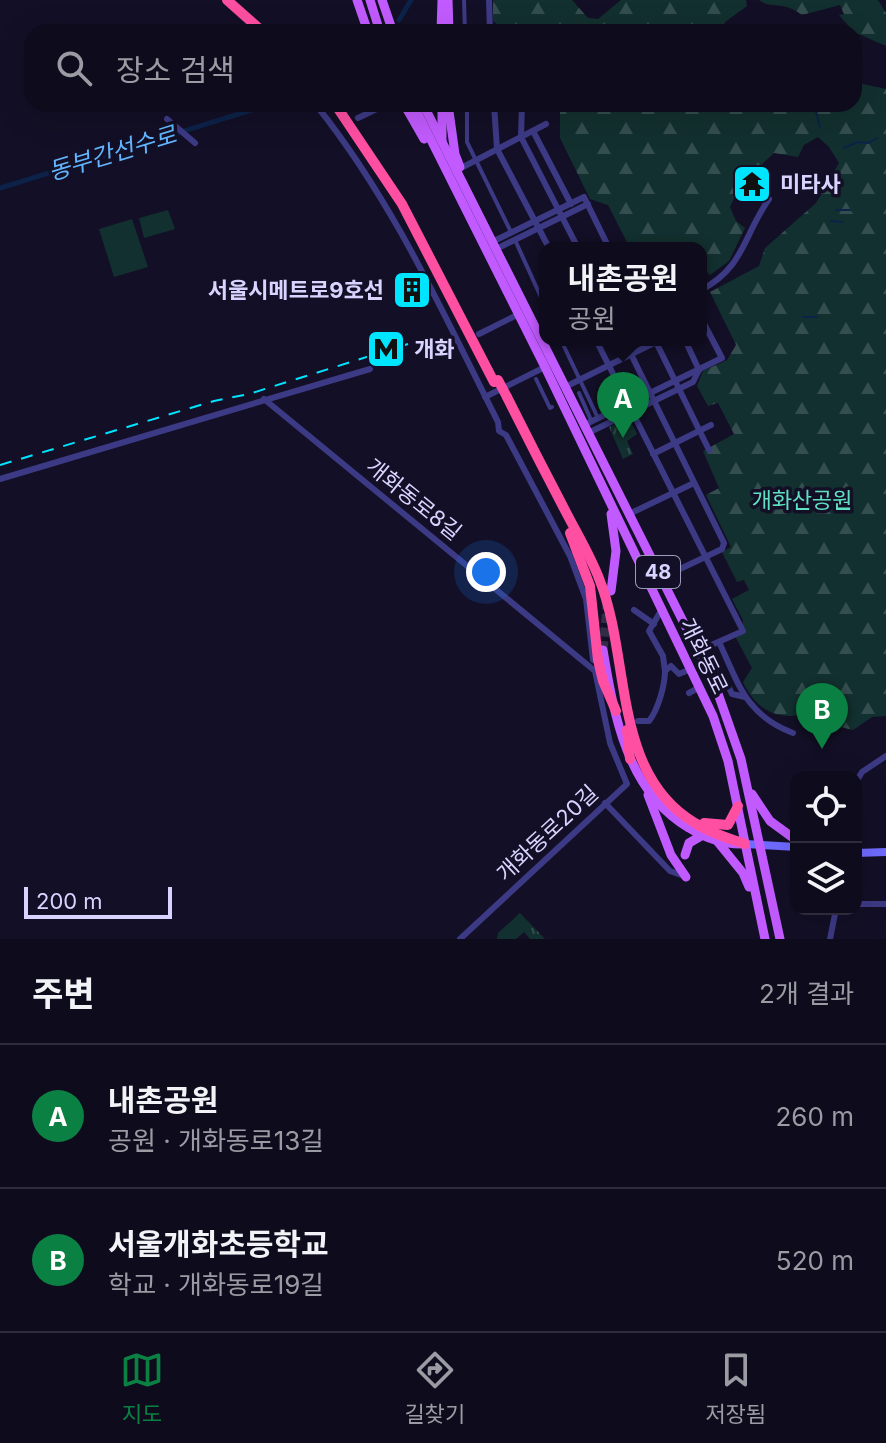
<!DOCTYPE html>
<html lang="ko">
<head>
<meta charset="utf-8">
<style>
	body { margin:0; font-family:Inter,"Noto Sans KR",sans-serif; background:#171425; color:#f1f3f6 }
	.controls { position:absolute; right:24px; bottom:24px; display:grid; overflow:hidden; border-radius:16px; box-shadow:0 8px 32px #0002 }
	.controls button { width:72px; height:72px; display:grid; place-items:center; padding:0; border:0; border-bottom:2px solid #2e2b3b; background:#0e0b1c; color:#f1f3f6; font:40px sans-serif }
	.scale { position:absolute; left:24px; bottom:20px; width:148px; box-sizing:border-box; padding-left:8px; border:4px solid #d9d4ff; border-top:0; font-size:22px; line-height:28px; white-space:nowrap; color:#d9d4ff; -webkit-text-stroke:6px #130f26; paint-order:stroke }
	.you { position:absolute; left:486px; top:572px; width:28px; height:28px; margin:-20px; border:6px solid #fff; border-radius:50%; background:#1a73e8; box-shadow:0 0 0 12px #1a73e833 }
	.badge { display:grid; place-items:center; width:52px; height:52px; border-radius:50%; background:#0b8043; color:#fff; font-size:26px; font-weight:700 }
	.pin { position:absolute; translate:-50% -66px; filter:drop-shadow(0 2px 4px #0008) }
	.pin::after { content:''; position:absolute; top:42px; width:28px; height:24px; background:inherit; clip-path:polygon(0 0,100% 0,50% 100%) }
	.popup { position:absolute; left:539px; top:242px; width:168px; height:104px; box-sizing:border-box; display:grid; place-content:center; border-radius:16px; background:#0e0b1c; filter:drop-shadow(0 2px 6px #0005); font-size:26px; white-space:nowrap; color:#9b9ba3 }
	.popup b { font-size:30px; color:#f1f3f6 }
	.popup::after { content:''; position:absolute; left:50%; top:100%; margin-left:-16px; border:16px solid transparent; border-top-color:#0e0b1c }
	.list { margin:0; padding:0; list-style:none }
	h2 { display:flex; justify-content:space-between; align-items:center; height:104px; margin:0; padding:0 32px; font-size:34px }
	h2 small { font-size:26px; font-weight:400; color:#9b9ba3 }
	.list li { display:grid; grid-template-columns:52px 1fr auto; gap:24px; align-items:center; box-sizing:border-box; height:144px; padding:0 32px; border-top:2px solid #2e2b3b }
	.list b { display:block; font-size:30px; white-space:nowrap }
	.list p { margin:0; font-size:26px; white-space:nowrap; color:#9b9ba3 }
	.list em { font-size:26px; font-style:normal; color:#9b9ba3 }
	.icon { flex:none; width:44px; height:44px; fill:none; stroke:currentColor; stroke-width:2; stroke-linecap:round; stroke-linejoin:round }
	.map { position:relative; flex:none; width:886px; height:939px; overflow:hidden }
	.search { position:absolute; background:#0e0b1c; box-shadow:0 8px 32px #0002; left:24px; right:24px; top:24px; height:88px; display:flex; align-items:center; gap:20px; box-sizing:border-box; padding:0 28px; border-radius:24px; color:#9b9ba3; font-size:30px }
	.sheet { height:392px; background:#0e0b1c }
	nav { display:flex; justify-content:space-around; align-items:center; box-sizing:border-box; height:112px; border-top:2px solid #2e2b3b; background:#0e0b1c; font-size:22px; color:#9b9ba3 }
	nav a { display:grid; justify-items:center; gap:4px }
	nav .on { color:#0b8043 }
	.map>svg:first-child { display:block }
	.grass { fill:url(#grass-tufts) }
	.forest { fill:url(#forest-firs) }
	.garden { fill:#12302f }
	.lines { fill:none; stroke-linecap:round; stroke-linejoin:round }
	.stream { stroke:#0c2248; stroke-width:2 }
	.canal { stroke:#0c2248; stroke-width:5 }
	.primary-tunnel { stroke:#312d47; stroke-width:9; stroke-dasharray:9 4.5; stroke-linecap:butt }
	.pedestrian { stroke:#3d3a85; stroke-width:4 }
	.minor { stroke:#3d3a85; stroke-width:6 }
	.secondary { stroke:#6f6bff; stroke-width:8 }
	.primary { stroke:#c25bff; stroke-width:9 }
	.motorway { stroke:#ff4fa3; stroke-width:10 }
	.rail { stroke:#00e5ff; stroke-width:2; stroke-dasharray:12 10; stroke-linecap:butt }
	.motorway-bridge { stroke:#ff4fa3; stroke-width:10 }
	.labels { text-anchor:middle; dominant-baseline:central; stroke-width:7; stroke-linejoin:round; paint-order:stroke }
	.shield { fill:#130f26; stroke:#9e99be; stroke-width:2 }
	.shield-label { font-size:20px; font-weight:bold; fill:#d9d4ff }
	.poi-label { font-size:22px; font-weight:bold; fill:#d9d4ff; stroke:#130f26; text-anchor:start }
	.street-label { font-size:22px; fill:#d9d4ff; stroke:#130f26 }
	.park-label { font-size:22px; fill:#5fe0c0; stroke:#130f26 }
	.water-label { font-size:24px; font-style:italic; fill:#62b6ff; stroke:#130f26 }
</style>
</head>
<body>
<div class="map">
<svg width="886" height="939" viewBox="0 0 886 939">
	<defs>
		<pattern id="grass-tufts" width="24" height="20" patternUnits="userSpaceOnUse" patternTransform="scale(2)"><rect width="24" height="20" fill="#12302f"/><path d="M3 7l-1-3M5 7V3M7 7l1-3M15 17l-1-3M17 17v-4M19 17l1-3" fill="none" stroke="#344d4e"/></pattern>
		<pattern id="forest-firs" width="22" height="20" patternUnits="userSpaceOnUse" patternTransform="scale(2)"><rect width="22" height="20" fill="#12302f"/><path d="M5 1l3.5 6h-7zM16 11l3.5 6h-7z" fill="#344d4e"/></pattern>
	</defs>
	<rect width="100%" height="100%" fill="#130f26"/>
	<g class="grass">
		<path d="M629 418 637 434 627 441 633 454 623 459 609 427Z"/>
		<path d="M520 913 545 939H530L524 932 516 939H497L498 933Z"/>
	</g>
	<g class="forest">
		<path d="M493 0H572L588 18 598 19 621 0H746L747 6 725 22 721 32H507L493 21Z"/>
		<path d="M759 0H878L886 13V46L854 32 839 15 844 14 840 5 802 15C783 0 772 10 759 0Z"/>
		<path d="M854 82 886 89V716L872 717 853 730C838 727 826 721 811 716 805 714 799 715 792 716 767 716 753 703 743 682L752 668 735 636 743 630V620L732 599 749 590 744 580 737 582 722 552 731 547 706 495 719 488 703 451 734 434 718 403 708 406 697 386 703 371 727 360 736 345 710 292 759 266 765 248 816 203 839 163 829 147 818 137 804 145 798 157 774 153 740 185 730 207 736 221 745 228 729 261 710 275 701 266V248H630L608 205 590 199 560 138V110L550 104H854Z"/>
	</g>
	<g class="garden">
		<path d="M168 210 175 229 144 238 139 218Z"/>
		<path d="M132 219 148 267 114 277 99 229Z"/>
	</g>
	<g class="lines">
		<g class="stream">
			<path d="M814 104 820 127"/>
			<path d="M844 148 858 142 869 143 877 138"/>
			<path d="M836 210H850"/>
			<path d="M831 221 843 222"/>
			<path d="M803 317H817"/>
		</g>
		<g class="canal">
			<path d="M399 20 411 0"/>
			<path d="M0 188 271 104"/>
		</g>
		<path class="primary-tunnel" d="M603 650 607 606"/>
		<g class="pedestrian">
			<path d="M464 0 465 32"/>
			<path d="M467 104V142L511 232"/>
			<path d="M515 240 545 306"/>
			<path d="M561 340 598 418"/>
			<path d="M536 379 550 408 552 407"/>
			<path d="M579 393 591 420"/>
		</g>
		<g class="minor">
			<path d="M489 0 490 32"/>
			<path d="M494 104 497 149 549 248"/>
			<path d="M522 104 521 137 578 248"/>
			<path d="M316 105C393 201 443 313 498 422L499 431 506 435 570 556 586 599 593 660"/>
			<path d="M358 118 387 104"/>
			<path d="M167 119 195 143"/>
			<path d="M533 131 571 204"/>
			<path d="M461 168 546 124"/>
			<path d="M492 242 584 197 609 248"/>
			<path d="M496 249 588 204"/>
			<path d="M701 290C744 268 743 236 769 199"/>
			<path d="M479 334 519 314"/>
			<path d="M596 340 743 631 698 651"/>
			<path d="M624 340 724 543 722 549 661 578"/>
			<path d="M655 340 709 450"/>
			<path d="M685 340 699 370"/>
			<path d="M565 387 660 340"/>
			<path d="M485 397 545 367"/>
			<path d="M264 399 595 671 610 743 627 784 460 939"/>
			<path d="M584 425 722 358 701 318"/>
			<path d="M588 433 693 382 699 370"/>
			<path d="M653 454 711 425"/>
			<path d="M0 479 370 369"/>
			<path d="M629 514 694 483"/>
			<path d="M662 609 649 631 663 656 665 671"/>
			<path d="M634 610 654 624"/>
			<path d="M719 642C739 685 746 715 793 733"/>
			<path d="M711 678 722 673 732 694 745 697"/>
			<path d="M689 693 700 687"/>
			<path d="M638 721H649C658 710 665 685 665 671L671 666 679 674 691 669"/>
			<path d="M856 782 862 772 886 756"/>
			<path d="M605 803 670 871 684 876"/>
			<path d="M856 904H886"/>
			<path d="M830 939 836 909"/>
		</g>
		<g class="secondary">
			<path d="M745 844 796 847"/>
			<path d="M856 853 886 852"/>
		</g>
		<g class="primary">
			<path d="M357 0 368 32"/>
			<path d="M370 0 380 32"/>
			<path d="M382 0 393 32"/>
			<path d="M448 0 449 32"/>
			<path d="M441 32 442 0"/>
			<path d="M404 104 424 139"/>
			<path d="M413 104 545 367 713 716 728 761 765 939"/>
			<path d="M423 104 715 685 741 759 780 939"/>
			<path d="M448 104 455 154 460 167"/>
			<path d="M442 108V141"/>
			<path d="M611 591 616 551 611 514"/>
			<path d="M603 650C614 715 627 792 689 828 705 838 721 844 741 844"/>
			<path d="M752 794 770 821 796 840"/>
			<path d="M648 795 671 855 686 877"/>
			<path d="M717 841 743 873 749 887"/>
			<path d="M685 855 689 843 701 836"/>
		</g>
		<g class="motorway">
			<path d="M227 0 263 32"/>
			<path d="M335 104 402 204 494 382"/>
			<path d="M507 397C527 437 547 476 568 516 579 537 592 559 600 581 631 660 612 774 695 823 710 833 728 838 745 844"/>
			<path d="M570 533 590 586 598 660 603 681 616 711"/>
			<path d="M627 730 630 759"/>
			<path d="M704 823 728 825 738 806"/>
		</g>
		<path class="rail" d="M0 465 214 401 249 394 408 344"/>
		<path class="motorway-bridge" d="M498 380 507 397"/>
	</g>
	<defs>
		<g id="temple-square" transform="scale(2)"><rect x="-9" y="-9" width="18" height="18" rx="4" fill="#00e5ff" stroke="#130f26"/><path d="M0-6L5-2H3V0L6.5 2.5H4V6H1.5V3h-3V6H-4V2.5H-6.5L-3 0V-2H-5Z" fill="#111"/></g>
		<g id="building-square" transform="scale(2)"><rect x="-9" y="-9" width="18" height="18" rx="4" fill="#00e5ff" stroke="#130f26"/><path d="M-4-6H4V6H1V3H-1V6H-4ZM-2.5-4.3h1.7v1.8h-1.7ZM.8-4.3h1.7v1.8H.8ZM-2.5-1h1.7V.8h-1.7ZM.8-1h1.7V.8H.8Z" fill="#111"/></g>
		<g id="metro-square" transform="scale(2)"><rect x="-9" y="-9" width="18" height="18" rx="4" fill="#00e5ff" stroke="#130f26"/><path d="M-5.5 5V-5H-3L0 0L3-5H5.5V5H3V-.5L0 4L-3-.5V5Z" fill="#111"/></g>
	</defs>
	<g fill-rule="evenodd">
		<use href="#temple-square" x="752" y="184"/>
		<use href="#building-square" x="412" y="290"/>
		<use href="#metro-square" x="386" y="349"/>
	</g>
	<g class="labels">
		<rect class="shield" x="636" y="556" width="44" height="32" rx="6"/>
		<g class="shield-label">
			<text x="658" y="572">48</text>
		</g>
		<g class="poi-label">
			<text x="780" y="184">미타사</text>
			<text x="384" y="290" text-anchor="end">서울시메트로9호선</text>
			<text x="414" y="349">개화</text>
		</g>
		<g class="street-label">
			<text transform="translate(414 499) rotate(39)">개화동로8길</text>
			<text transform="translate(704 656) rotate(64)">개화동로</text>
			<text transform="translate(547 833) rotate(-43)">개화동로20길</text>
		</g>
		<g class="park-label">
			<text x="802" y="500">개화산공원</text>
		</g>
		<g class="water-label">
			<text transform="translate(112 153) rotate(-17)">동부간선수로</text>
		</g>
	</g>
</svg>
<div class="controls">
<button><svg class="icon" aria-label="locate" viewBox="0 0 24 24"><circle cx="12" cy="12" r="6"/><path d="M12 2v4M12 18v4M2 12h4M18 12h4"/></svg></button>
<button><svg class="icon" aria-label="layers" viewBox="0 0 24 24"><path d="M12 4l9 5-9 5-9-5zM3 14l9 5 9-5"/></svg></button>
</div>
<div class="scale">200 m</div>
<div class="you"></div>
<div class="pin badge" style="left:623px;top:438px">A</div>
<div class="popup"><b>내촌공원</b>공원</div>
<div class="pin badge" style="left:822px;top:749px">B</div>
<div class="search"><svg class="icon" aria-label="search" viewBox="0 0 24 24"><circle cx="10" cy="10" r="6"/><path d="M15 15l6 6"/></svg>장소 검색</div>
</div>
<section class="sheet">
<h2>주변<small>2개 결과</small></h2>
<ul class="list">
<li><span class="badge">A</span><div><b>내촌공원</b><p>공원 · 개화동로13길</p></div><em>260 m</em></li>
<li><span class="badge">B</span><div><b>서울개화초등학교</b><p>학교 · 개화동로19길</p></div><em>520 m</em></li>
</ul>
</section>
<nav>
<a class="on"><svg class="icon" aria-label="map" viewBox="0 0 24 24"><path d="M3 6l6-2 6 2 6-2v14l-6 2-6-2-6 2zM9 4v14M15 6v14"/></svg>지도</a>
<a><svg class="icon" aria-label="directions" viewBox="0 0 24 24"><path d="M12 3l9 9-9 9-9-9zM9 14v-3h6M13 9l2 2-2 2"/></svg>길찾기</a>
<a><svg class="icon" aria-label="saved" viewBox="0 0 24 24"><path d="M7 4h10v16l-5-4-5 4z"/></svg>저장됨</a>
</nav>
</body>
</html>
